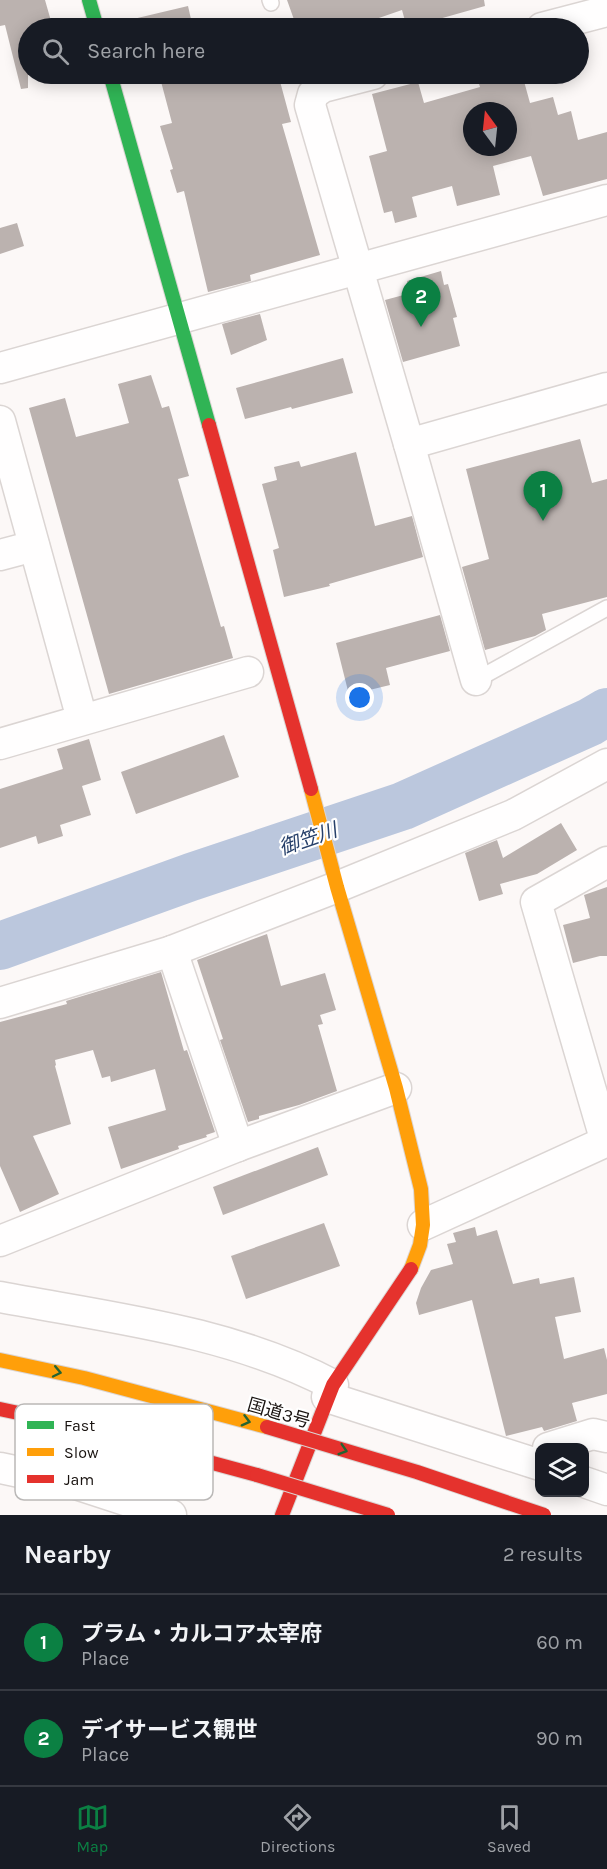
<!DOCTYPE html>
<html lang="en">
<head>
<meta charset="utf-8">
<style>
	body { margin:0; font-family:Karla,"Noto Sans JP",sans-serif; background:#20242c; color:#f1f3f6 }
	.controls { position:absolute; right:18px; bottom:18px; display:grid; overflow:hidden; border-radius:12px; box-shadow:0 3px 15px #0003 }
	.controls button { width:54px; height:54px; display:grid; place-items:center; padding:0; border:0; border-bottom:2px solid #363941; background:#171b24; color:#f1f3f6; font:30px sans-serif }
	.compass { position:absolute; left:463px; top:102px; width:54px; height:54px; border-radius:50%; background:#171b24; box-shadow:0 3px 15px #0003; rotate:345deg }
	.you { position:absolute; left:360px; top:698px; width:21px; height:21px; margin:-15px; border:4px solid #fff; border-radius:50%; background:#1a73e8; box-shadow:0 0 0 9px #1a73e833 }
	.badge { display:grid; place-items:center; width:39px; height:39px; border-radius:50%; background:#0b8043; color:#fff; font-size:20px; font-weight:700 }
	.pin { position:absolute; translate:-50% -50px; filter:drop-shadow(0 2px 3px #0008) }
	.pin::after { content:''; position:absolute; top:32px; width:21px; height:18px; background:inherit; clip-path:polygon(0 0,100% 0,50% 100%) }
	.list { margin:0; padding:0; list-style:none }
	h2 { display:flex; justify-content:space-between; align-items:center; height:78px; margin:0; padding:0 24px; font-size:26px }
	h2 small { font-size:20px; font-weight:400; color:#9ea1a6 }
	.list li { display:grid; grid-template-columns:39px 1fr auto; gap:18px; align-items:center; box-sizing:border-box; height:96px; padding:0 24px; border-top:2px solid #363941 }
	.list b { display:block; font-size:22px; white-space:nowrap }
	.list p { margin:0; font-size:20px; white-space:nowrap; color:#9ea1a6 }
	.list em { font-size:20px; font-style:normal; color:#9ea1a6 }
	.icon { flex:none; width:33px; height:33px; fill:none; stroke:currentColor; stroke-width:2; stroke-linecap:round; stroke-linejoin:round }
	.map { position:relative; flex:none; width:607px; height:1515px; overflow:hidden }
	.search { position:absolute; background:#171b24; box-shadow:0 3px 15px #0003; left:18px; right:18px; top:18px; height:66px; display:flex; align-items:center; gap:15px; box-sizing:border-box; padding:0 21px; border-radius:33px; color:#9ea1a6; font-size:22px }
	.sheet { height:270px; background:#171b24 }
	nav { display:flex; justify-content:space-around; align-items:center; box-sizing:border-box; height:84px; border-top:2px solid #363941; background:#171b24; font-size:16px; color:#9ea1a6 }
	nav a { display:grid; justify-items:center; gap:3px }
	nav .on { color:#0b8043 }
	.map>svg:first-child { display:block }
	.lines { fill:none; stroke-linecap:round; stroke-linejoin:round }
	.river { stroke:#bbc7dd; stroke-width:48 }
	.building { fill:#bbb2af; fill-rule:evenodd }
	.lane-casing { stroke:#dbd5d3; stroke-width:18 }
	.street-casing { stroke:#dbd5d3; stroke-width:33 }
	.fast-casing { stroke:#dbd5d3; stroke-width:16 }
	.slow-casing { stroke:#dbd5d3; stroke-width:16 }
	.jam-casing { stroke:#dbd5d3; stroke-width:16 }
	.lane { stroke:#fffefe; stroke-width:15 }
	.street { stroke:#fffefe; stroke-width:30 }
	.fast { stroke:#30b455; stroke-width:14 }
	.slow { stroke:#ff9f0a; stroke-width:14 }
	.jam { stroke:#e5322d; stroke-width:14 }
	.jam-bridge-casing { stroke:#dbd5d3; stroke-width:16; stroke-linecap:butt }
	.jam-bridge { stroke:#e5322d; stroke-width:14 }
	.oneway { stroke:#246432 }
	.labels { text-anchor:middle; dominant-baseline:central; stroke-width:4.5; stroke-linejoin:round; paint-order:stroke }
	.street-label { font-size:18px; fill:#191310; stroke:#fff }
	.water-label { font-size:20px; font-style:italic; fill:#27406a; stroke:#fff }
	.key { fill:#fff; stroke:#bab8b7; stroke-width:1.5 }
	.key-label { font-size:16px; fill:#191310 }
</style>
</head>
<body>
<div class="map">
<svg width="607" height="1515" viewBox="0 0 607 1515">
	<rect width="100%" height="100%" fill="#fcf8f7"/>
	<g class="lines">
		<path class="river" d="M0 946 191 877 403 806 590 722 607 712"/>
	</g>
	<g class="building">
		<path d="M0 0H45L53 28H28V88L21 89 5 25 0 26Z"/>
		<path d="M287 0H484L485 6 407 28 402 10 350 28H297Z"/>
		<path d="M188 6 193 28H130L129 20Z"/>
		<path d="M159 74H278L291 122 282 124 320 255 250 275 251 281 208 292 184 191 177 193 170 170 173 169 160 126 172 123Z"/>
		<path d="M476 74H522L530 103 553 97 558 115 571 111 578 140 607 132V179L543 196 531 156 493 166 500 195 457 206 452 186 412 197 417 217 395 223 392 211 384 213 369 156 387 151 372 94 418 82 424 103 480 87ZM472 111H508V147H472Z"/>
		<path d="M17 223 24 246 0 254V228Z"/>
		<path d="M441 271 444 285 448 284 457 317 453 318 460 346 403 362 385 300 411 293 407 281Z"/>
		<path d="M260 314 267 340 231 355 222 324Z"/>
		<path d="M343 358 353 393 292 409 291 407 245 419 236 388Z"/>
		<path d="M151 375 162 408 169 406 189 476 178 479 221 627 224 626 233 658 109 694 29 408 65 398 76 437 129 423 118 384Z"/>
		<path d="M580 439 592 483 607 479V597L542 614 546 630 535 636 485 650 462 567 489 559 466 469Z"/>
		<path d="M356 452 375 526 412 516 423 557 329 584 330 586 284 597 273 550 279 548 262 484 277 480 274 467 299 461 301 467Z"/>
		<path d="M440 615 450 651 386 668 390 685 349 695 336 643Z"/>
		<path d="M224 735 239 777 136 814 121 772Z"/>
		<path d="M89 739 101 780 82 786 91 815 60 825 63 836 38 844 36 836 0 848V789L63 769 57 749Z"/>
		<path d="M561 823 577 850 537 874 500 884 503 894 479 901 465 853 497 840 503 858Z"/>
		<path d="M607 887V956H600L573 963 563 925 590 918 584 895Z"/>
		<path d="M267 934 281 986 325 973 336 1010 320 1015 323 1024 318 1025 337 1091 299 1105 259 1116V1119L248 1122 220 1040 223 1039 197 960Z"/>
		<path d="M161 972 184 1051 187 1050 215 1132 206 1135 207 1137 178 1146 179 1149 121 1169 108 1127 166 1110 155 1069 111 1082 110 1076 102 1078 93 1050 55 1060 56 1065 55 1066 71 1124 33 1136 59 1194 20 1212 0 1166V1022L67 1004 66 1001Z"/>
		<path d="M318 1147 328 1175 223 1215 213 1187Z"/>
		<path d="M324 1223 340 1266 246 1299 231 1256Z"/>
		<path d="M475 1227 477 1236 497 1230 513 1284 539 1278 540 1284 574 1277 581 1312 555 1317 564 1359 604 1348 607 1360V1394L572 1403 577 1421 544 1431 542 1427 506 1436 472 1300 419 1315 416 1303 421 1288 431 1270 453 1264 447 1244 456 1242 453 1233Z"/>
	</g>
	<g class="lines">
		<g class="lane-casing">
			<g id="lane">
				<path d="M270 0 271 3"/>
				<path d="M476 680 607 608"/>
			</g>
		</g>
		<g class="street-casing">
			<g id="street">
				<path d="M542 28 607 11"/>
				<path d="M373 74 323 87 313 94 310 105 409 444 476 680"/>
				<path d="M0 368 607 200"/>
				<path d="M0 421 82 719"/>
				<path d="M409 444 607 388"/>
				<path d="M0 555 34 546"/>
				<path d="M0 744 248 672"/>
				<path d="M172 951 238 1146"/>
				<path d="M0 1003 172 951 337 887 513 815 607 764"/>
				<path d="M606 1142 536 902 607 862"/>
				<path d="M423 1225 607 1141"/>
				<path d="M0 1241 238 1146 396 1088"/>
				<path d="M0 1297C112 1318 231 1331 333 1385"/>
				<path d="M327 1397 540 1465"/>
				<path d="M548 1448 593 1434 607 1437"/>
				<path d="M0 1468 76 1484 171 1515"/>
				<path d="M584 1482 607 1490"/>
			</g>
		</g>
		<g class="fast-casing">
			<g id="fast">
				<path d="M89 0 97 28"/>
				<path d="M110 74 209 425"/>
			</g>
		</g>
		<g class="slow-casing">
			<g id="slow">
				<path d="M311 789 337 887 396 1088 421 1189 423 1225 420 1245 411 1269"/>
				<path d="M0 1360 84 1378 267 1427"/>
			</g>
		</g>
		<g class="jam-casing">
			<g id="jam">
				<path d="M209 425 311 789"/>
				<path d="M0 1409 61 1422 257 1475"/>
				<path d="M282 1515 333 1385 411 1269"/>
			</g>
		</g>
		<use href="#lane" class="lane"/>
		<use href="#street" class="street"/>
		<use href="#fast" class="fast"/>
		<use href="#slow" class="slow"/>
		<use href="#jam" class="jam"/>
		<g class="jam-bridge-casing">
			<g id="jam-bridge">
				<path d="M267 1427 417 1472 544 1515"/>
				<path d="M257 1475 388 1515"/>
			</g>
		</g>
		<use href="#jam-bridge" class="jam-bridge"/>
	</g>
	<defs><path id="oneway-chevron" d="M-2-3.5L2.5 0L-2 3.5" fill="none" stroke-width="1.6" stroke-linecap="round" stroke-linejoin="round" transform="scale(1.5)"/></defs>
	<g class="oneway">
		<use href="#oneway-chevron" transform="translate(57 1372) rotate(12)"/>
		<use href="#oneway-chevron" transform="translate(246 1421) rotate(15)"/>
		<use href="#oneway-chevron" transform="translate(343 1450) rotate(17)"/>
	</g>
	<g class="labels">
		<g class="street-label">
			<text transform="translate(279 1413) rotate(16)">国道3号</text>
		</g>
		<g class="water-label">
			<text transform="translate(308 839) rotate(-19)">御笠川</text>
		</g>
	</g>
	<rect x="15" y="1404" width="198" height="96" rx="9" class="key"/>
	<rect x="27" y="1421" width="27" height="8" fill="#30b455"/>
	<rect x="27" y="1448" width="27" height="8" fill="#ff9f0a"/>
	<rect x="27" y="1475" width="27" height="8" fill="#e5322d"/>
	<g class="key-label">
		<text x="64" y="1431">Fast</text>
		<text x="64" y="1458">Slow</text>
		<text x="64" y="1485">Jam</text>
	</g>
</svg>
<div class="controls">
<button><svg class="icon" aria-label="layers" viewBox="0 0 24 24"><path d="M12 4l9 5-9 5-9-5zM3 14l9 5 9-5"/></svg></button>
</div>
<svg class="compass" viewBox="-18 -18 36 36"><path d="M0-13l5 13h-10z" fill="#e53935"/><path d="M0 13l5-13h-10z" fill="#9ea1a6"/></svg>
<div class="you"></div>
<div class="pin badge" style="left:543px;top:521px">1</div>
<div class="pin badge" style="left:421px;top:327px">2</div>
<div class="search"><svg class="icon" aria-label="search" viewBox="0 0 24 24"><circle cx="10" cy="10" r="6"/><path d="M15 15l6 6"/></svg>Search here</div>
</div>
<section class="sheet">
<h2>Nearby<small>2 results</small></h2>
<ul class="list">
<li><span class="badge">1</span><div><b>プラム・カルコア太宰府</b><p>Place</p></div><em>60 m</em></li>
<li><span class="badge">2</span><div><b>デイサービス観世</b><p>Place</p></div><em>90 m</em></li>
</ul>
</section>
<nav>
<a class="on"><svg class="icon" aria-label="map" viewBox="0 0 24 24"><path d="M3 6l6-2 6 2 6-2v14l-6 2-6-2-6 2zM9 4v14M15 6v14"/></svg>Map</a>
<a><svg class="icon" aria-label="directions" viewBox="0 0 24 24"><path d="M12 3l9 9-9 9-9-9zM9 14v-3h6M13 9l2 2-2 2"/></svg>Directions</a>
<a><svg class="icon" aria-label="saved" viewBox="0 0 24 24"><path d="M7 4h10v16l-5-4-5 4z"/></svg>Saved</a>
</nav>
</body>
</html>
